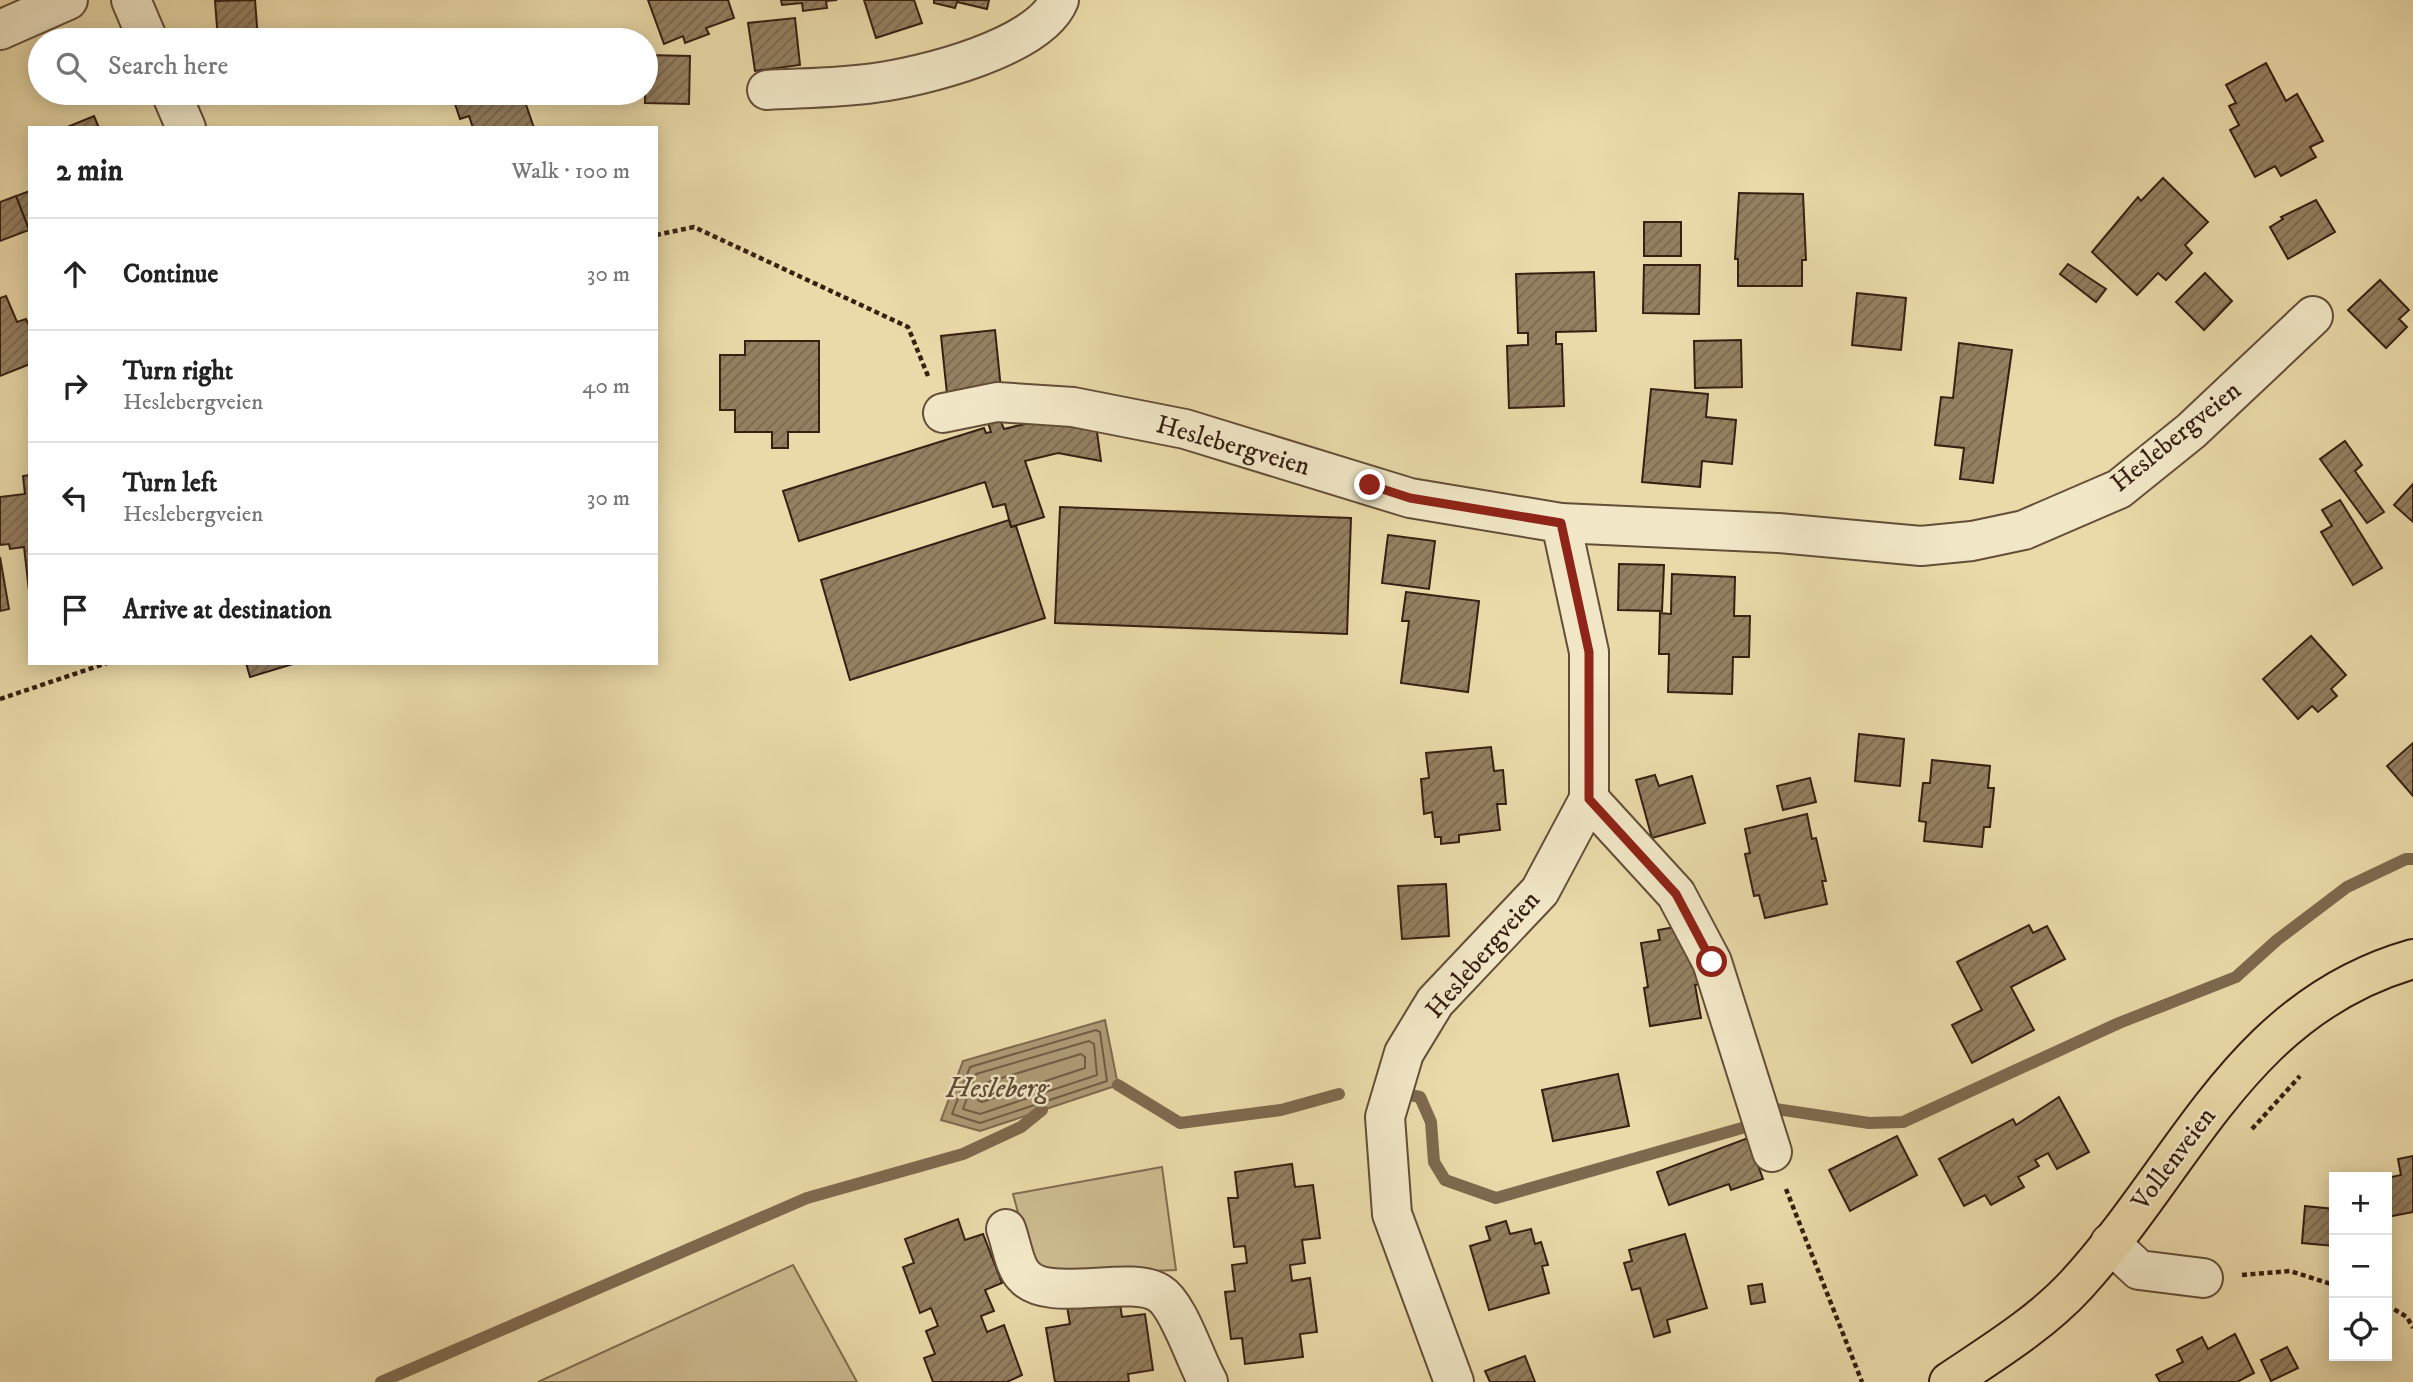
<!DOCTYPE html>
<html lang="en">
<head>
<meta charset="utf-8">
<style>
	body { margin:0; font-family:"IM FELL DW Pica",serif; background:#f2f2f2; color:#222 }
	.controls { position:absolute; right:21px; bottom:21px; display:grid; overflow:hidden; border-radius:0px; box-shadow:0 4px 18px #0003 }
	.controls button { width:63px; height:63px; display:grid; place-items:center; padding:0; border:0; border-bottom:2px solid #e0e0e0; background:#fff; color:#222; font:35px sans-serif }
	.stop { position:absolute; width:21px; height:21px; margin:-16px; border:5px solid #8f2418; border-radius:50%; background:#fff }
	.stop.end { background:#8f2418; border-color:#fff; box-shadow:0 2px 7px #0008 }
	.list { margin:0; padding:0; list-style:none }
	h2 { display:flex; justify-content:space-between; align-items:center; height:91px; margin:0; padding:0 28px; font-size:30px }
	h2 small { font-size:23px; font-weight:400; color:#767676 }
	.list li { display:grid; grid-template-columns:46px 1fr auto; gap:21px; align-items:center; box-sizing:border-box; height:112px; padding:0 28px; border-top:2px solid #e0e0e0 }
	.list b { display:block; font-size:26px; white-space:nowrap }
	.list p { margin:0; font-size:23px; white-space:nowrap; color:#767676 }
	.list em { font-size:23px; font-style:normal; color:#767676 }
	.icon { flex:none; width:38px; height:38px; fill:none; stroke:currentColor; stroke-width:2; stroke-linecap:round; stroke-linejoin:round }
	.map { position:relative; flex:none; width:2413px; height:1382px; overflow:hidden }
	.search { position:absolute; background:#fff; box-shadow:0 4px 18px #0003; left:28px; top:28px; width:630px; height:77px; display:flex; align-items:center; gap:18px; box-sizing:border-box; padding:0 24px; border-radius:38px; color:#767676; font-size:26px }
	.panel { position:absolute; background:#fff; box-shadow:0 4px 18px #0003; left:28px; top:126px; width:630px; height:539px; border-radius:0px }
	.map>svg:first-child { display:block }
	.green { fill:#ccba8f; stroke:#826c50; stroke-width:2 }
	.water { fill:#ad9a76; stroke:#7e694e; stroke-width:2 }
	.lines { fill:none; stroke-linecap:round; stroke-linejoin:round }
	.shore { stroke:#725c44; stroke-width:2 }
	.stream { stroke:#7e694e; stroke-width:12 }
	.building { fill:url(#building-hatch); stroke:#371f12; stroke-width:2 }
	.minor-casing { stroke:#644e38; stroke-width:42 }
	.major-casing { stroke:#371f12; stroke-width:42 }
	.path { stroke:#371f12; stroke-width:4.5; stroke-dasharray:5 3.5; stroke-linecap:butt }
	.minor { stroke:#f1e7c7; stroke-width:38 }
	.major { stroke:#eadaa9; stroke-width:38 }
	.route { stroke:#8f2418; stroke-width:9 }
	.labels { text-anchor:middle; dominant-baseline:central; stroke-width:5; stroke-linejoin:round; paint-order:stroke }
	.street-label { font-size:26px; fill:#371f12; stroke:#f1e7c7 }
	.water-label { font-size:28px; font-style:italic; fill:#604a35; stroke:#f1e7c7 }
</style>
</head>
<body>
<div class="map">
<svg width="2413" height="1382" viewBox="0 0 2413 1382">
	<defs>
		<pattern id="building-hatch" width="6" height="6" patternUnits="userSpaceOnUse" patternTransform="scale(1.75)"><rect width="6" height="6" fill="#948061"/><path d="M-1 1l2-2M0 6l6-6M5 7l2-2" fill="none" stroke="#7a684f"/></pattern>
	</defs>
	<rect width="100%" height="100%" fill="#eadaa9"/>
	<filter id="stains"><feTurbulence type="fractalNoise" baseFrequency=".00286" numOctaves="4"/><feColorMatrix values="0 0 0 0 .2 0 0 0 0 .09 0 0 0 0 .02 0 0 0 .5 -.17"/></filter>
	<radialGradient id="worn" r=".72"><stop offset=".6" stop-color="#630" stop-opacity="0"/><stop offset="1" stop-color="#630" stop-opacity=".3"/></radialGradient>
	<g class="green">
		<path d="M1162 1167 1176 1270 1046 1275 1031 1260 1013 1194Z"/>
		<path d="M793 1265 857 1382H538Z"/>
	</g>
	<path class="water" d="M1105 1020 1118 1085 980 1131 941 1120 963 1061Z"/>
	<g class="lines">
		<g class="shore">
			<path d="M1096 1030 1100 1032 1107 1081 980 1123 952 1114 970 1067Z"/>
			<path d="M1089 1041 1094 1044 1097 1075 980 1114 963 1109 976 1074Z"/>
			<path d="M1081 1054 1085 1057V1068L982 1102 978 1100 985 1083Z"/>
		</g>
		<g class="stream">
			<path d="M1118 1085 1180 1123 1281 1110 1339 1094"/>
			<path d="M1410 1095 1420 1097 1431 1122 1434 1162 1445 1180 1496 1198 1742 1128"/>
			<path d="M1776 1109 1869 1123 1903 1122 2119 1023 2236 977 2277 940 2347 887 2406 859H2413"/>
			<path d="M381 1382 807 1198 963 1154 1021 1127 1042 1110"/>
		</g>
	</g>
	<g class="building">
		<path d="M255 0 258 39 218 40 215 1Z"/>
		<path d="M648 0H728L734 18 706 28 709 34 685 43 683 36 664 44Z"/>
		<path d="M781 0H837L826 1 827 8 803 11 802 3 782 5Z"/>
		<path d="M864 0H914L922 23 876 38Z"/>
		<path d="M934 0H989L987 9 957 2 955 8 934 3Z"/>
		<path d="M795 18 800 65 755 71 748 23Z"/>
		<path d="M337 29V40H291L290 31Z"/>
		<path d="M646 55 690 56 689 104 645 103Z"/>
		<path d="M2266 63 2286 101 2297 94 2323 141 2310 147 2316 157 2281 176 2275 166 2255 177 2230 130 2239 125 2229 106 2236 103 2226 85Z"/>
		<path d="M270 93H363V95L336 97V101L298 103 297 100 270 101Z"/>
		<path d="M461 93H522L534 128H473L469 116 460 119 453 98Z"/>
		<path d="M94 116 99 128H65Z"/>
		<path d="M2163 178 2208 222 2185 245 2192 253 2166 280 2158 273 2137 295 2092 252 2138 197 2141 201Z"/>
		<path d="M30 191V230H29L16 196Z"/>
		<path d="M1739 193 1803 194 1806 260H1802V286H1738V259H1735Z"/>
		<path d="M16 196 29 230 0 241V202Z"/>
		<path d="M2316 200 2335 232 2288 259 2270 227 2283 219 2281 217Z"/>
		<rect x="1644" y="222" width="37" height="34"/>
		<path d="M2068 264 2106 289 2096 302 2060 274Z"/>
		<path d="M1644 265H1700L1699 314 1643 313Z"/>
		<path d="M1594 272 1596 331 1556 332V344H1562L1564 406 1509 408 1507 346 1528 345V333H1518L1516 274Z"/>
		<path d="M2205 273 2232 301 2204 330 2176 302Z"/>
		<path d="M2380 280 2409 310 2399 319 2407 327 2386 348 2348 310Z"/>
		<path d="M1857 293 1906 298 1901 350 1852 345Z"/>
		<path d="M6 296 17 322 26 319 30 328V364L0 376V298Z"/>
		<path d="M995 330 1001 389 947 394 941 336Z"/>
		<path d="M1741 340 1742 387 1695 388 1694 341Z"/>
		<path d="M745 341H819V432H788V448H772V432H735V410H720V355H745Z"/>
		<path d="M1959 343 2012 350 1993 483 1960 479 1964 448 1935 445 1941 397 1953 398Z"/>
		<path d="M1651 389 1708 394 1706 417 1736 420 1732 464 1702 461 1700 487 1642 482Z"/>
		<path d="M1050 418 1096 425 1101 461 1058 453 1025 461 1044 517 1011 527 1005 504 993 507 985 482 799 541 783 491 984 428 986 433 991 432 988 423 1000 419 1004 429Z"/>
		<path d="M2345 441 2362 465 2355 471 2384 512 2367 523 2320 459Z"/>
		<path d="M30 475V591H29L24 547 10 549 9 544 0 545V497L25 494 23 476Z"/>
		<path d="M2413 484V522L2394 505Z"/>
		<path d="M2340 500 2382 568 2353 585 2321 532 2332 526 2322 510Z"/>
		<path d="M1060 507 1351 518 1347 634 1055 623Z"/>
		<path d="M1009 520 1011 527 1016 526 1045 618 850 680 821 580Z"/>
		<path d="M1388 535 1435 541 1429 589 1382 583Z"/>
		<path d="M0 557 9 609 0 611Z"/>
		<path d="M1619 564 1664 565 1662 611 1618 610Z"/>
		<path d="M1672 574 1735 577 1734 616H1750L1749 657H1733L1732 694 1668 692 1669 654H1659L1660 613 1671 614Z"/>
		<path d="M1406 592 1479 601 1468 692 1401 683 1409 621H1402Z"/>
		<path d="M2311 636 2346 675 2331 689 2337 696 2318 712 2312 706 2298 719 2263 679Z"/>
		<path d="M246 663H293V664L250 677Z"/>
		<path d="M1859 734 1904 739 1900 786 1855 781Z"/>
		<path d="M2413 743V796L2387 766Z"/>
		<path d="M1491 747 1494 771 1503 770 1506 804H1497L1500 830 1459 835V842L1441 844V837H1435L1432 812 1424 814 1421 779 1429 778 1426 753Z"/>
		<path d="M1932 760 1990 766 1988 788H1994L1990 827H1984L1982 847 1924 841 1926 822 1919 821 1923 783H1930Z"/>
		<path d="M1655 775 1659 786 1692 776 1705 823 1652 838 1636 780Z"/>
		<path d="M1810 778 1816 802 1783 810 1777 786Z"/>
		<path d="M1807 814 1812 839 1816 838 1826 881H1822L1827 904 1765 918 1759 895 1754 896 1745 854 1750 853 1745 829Z"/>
		<path d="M1446 884 1449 936 1402 939 1398 886Z"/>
		<path d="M2029 925 2033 933 2047 926 2065 959 2011 987 2034 1030 1972 1063 1952 1025 1982 1010 1957 962Z"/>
		<path d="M1681 926 1703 984 1695 985 1701 1018 1650 1026 1644 988 1648 987 1641 943 1660 940 1658 930Z"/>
		<path d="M1618 1074 1629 1126 1553 1141 1542 1090Z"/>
		<path d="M2059 1097 2089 1152 2057 1169 2048 1153 2035 1160 2039 1166 2018 1177 2024 1187 1991 1205 1985 1195 1964 1206 1939 1159 2013 1119 2016 1125Z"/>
		<path d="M1897 1136 1917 1175 1850 1211 1829 1170Z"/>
		<path d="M1748 1138 1763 1179 1731 1190 1729 1184 1669 1205 1657 1172Z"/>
		<path d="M2413 1156V1212L2387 1217V1178L2401 1175 2398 1159Z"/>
		<path d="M1292 1164 1295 1187 1313 1185 1320 1238 1302 1240 1305 1263 1290 1265 1292 1281 1310 1278 1317 1332 1300 1334 1303 1357 1245 1364 1242 1338 1231 1339 1225 1292 1235 1291 1232 1265 1247 1263 1245 1246 1234 1247 1228 1198H1238L1235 1172Z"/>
		<path d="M2305 1206 2334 1209V1246L2302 1243Z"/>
		<path d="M958 1219 965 1240 983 1234 1002 1283 985 1290 994 1311 981 1316 987 1332 1004 1325 1022 1375 1007 1382H933L924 1358 935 1354 926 1331 938 1326 931 1308 920 1313 903 1267 914 1263 905 1239Z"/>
		<path d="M1506 1221 1510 1234 1531 1229 1535 1244 1541 1242 1548 1265 1542 1266 1549 1293 1489 1310 1470 1246 1490 1240 1486 1227Z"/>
		<path d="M1685 1234 1707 1308 1667 1320 1670 1332 1654 1337 1640 1288 1632 1290 1624 1263 1632 1261 1629 1250Z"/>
		<path d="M1762 1284 1765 1302 1751 1304 1748 1286Z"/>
		<path d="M1119 1298 1122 1317 1145 1314 1153 1370 1128 1374 1129 1382H1055L1046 1328 1070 1324 1067 1306Z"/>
		<path d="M2235 1334 2254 1373 2237 1382H2160L2156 1375 2183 1362 2177 1350 2202 1337 2208 1349Z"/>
		<path d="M2287 1347 2298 1368 2271 1381 2261 1360Z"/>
		<path d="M1525 1356 1535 1382H1490L1485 1371Z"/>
	</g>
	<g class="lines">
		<g class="minor-casing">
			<g id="minor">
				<path d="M131 0 148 40"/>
				<path d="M0 30 68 0"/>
				<path d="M767 90C802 88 839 88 874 83 921 77 1040 48 1059 0"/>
				<path d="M171 93 186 128"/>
				<path d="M943 413 997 402 1073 407 1185 429 1410 498 1561 523 1589 652V799L1540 891 1435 1002 1404 1053 1385 1117 1392 1214 1454 1382"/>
				<path d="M1561 523 1778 533 1921 546 1972 541 2024 530 2119 489 2191 431 2313 316"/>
				<path d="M1589 799 1676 894 1712 962 1772 1152"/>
				<path d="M1006 1229C1011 1242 1014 1265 1023 1275 1047 1305 1129 1274 1159 1293 1179 1305 1195 1360 1208 1382"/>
				<path d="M2110 1243 2139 1270 2203 1278"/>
			</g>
		</g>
		<g class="major-casing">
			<path id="major" d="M1949 1382C1992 1353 2040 1324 2076 1285 2187 1164 2241 1008 2413 959"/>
		</g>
		<g class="path">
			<path d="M656 235 694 227 908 327 928 376"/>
			<path d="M0 699 107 663"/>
			<path d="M2252 1129 2300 1076"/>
			<path d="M1786 1189 1862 1382"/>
			<path d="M2242 1275 2290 1271 2334 1285"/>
			<path d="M2387 1305 2407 1317 2413 1328"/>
		</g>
		<use href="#minor" class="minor"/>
		<use href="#major" class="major"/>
	</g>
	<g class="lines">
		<path class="route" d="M1370 485 1410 498 1561 523 1589 652V799L1676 894 1712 962"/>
	</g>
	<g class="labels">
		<g class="street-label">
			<text transform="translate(2176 437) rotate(-39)">Heslebergveien</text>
			<text transform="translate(1233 446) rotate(16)">Heslebergveien</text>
			<text transform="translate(1483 955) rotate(-49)">Heslebergveien</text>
			<text transform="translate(2174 1159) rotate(-53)">Vollenveien</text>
		</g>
		<g class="water-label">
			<text x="997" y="1088">Hesleberg</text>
		</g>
	</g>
	<rect width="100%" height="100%" filter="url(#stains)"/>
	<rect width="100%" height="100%" fill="url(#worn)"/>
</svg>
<div class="controls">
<button>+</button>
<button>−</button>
<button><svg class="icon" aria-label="locate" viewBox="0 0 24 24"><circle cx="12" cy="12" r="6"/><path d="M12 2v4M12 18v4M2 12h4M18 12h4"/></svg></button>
</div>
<div class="stop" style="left:1712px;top:962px"></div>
<div class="stop end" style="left:1370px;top:485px"></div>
<div class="search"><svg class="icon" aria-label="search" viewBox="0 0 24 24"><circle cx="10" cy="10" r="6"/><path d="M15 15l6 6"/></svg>Search here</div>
<section class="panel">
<h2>2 min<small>Walk · 100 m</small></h2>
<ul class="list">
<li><svg class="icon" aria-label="ahead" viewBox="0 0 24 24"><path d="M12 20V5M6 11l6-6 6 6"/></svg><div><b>Continue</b></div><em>30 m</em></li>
<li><svg class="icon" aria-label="right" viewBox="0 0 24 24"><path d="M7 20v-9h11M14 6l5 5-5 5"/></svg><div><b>Turn right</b><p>Heslebergveien</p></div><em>40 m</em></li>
<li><svg class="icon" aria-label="left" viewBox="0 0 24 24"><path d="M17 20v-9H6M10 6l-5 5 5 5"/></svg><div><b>Turn left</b><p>Heslebergveien</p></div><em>30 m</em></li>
<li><svg class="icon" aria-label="arrive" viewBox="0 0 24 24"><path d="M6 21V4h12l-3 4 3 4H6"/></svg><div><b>Arrive at destination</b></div></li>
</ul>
</section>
</div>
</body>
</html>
